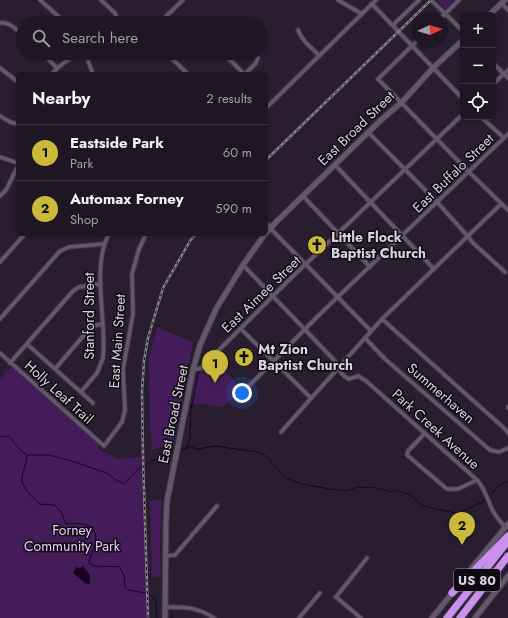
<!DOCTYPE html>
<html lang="en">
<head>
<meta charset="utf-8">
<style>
	body { margin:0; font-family:Jost,sans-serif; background:#2c2331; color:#f1f3f6 }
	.controls { position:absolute; right:12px; top:12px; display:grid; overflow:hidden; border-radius:6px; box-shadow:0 1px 3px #0004 }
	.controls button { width:36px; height:36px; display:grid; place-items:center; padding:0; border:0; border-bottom:1px solid #3c3541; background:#1f1624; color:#f1f3f6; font:20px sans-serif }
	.compass { position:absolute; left:412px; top:12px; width:36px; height:36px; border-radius:50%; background:#1f1624; box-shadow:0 1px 3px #0004; rotate:86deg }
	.you { position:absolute; left:242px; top:393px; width:14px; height:14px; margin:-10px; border:3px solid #fff; border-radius:50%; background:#1a73e8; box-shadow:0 0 0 6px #1a73e833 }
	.badge { display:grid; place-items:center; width:26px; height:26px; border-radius:50%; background:#cbba39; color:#111; font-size:13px; font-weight:700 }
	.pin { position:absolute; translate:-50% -33px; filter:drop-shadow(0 1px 2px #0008) }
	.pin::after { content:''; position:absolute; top:21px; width:14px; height:12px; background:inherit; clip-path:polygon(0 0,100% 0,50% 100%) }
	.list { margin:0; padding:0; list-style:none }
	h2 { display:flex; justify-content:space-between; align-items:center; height:52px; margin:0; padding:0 16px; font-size:17px }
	h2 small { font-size:13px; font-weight:400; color:#a19fa6 }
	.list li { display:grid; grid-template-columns:26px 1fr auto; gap:12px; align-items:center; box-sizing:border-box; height:56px; padding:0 16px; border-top:1px solid #3c3541 }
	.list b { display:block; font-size:15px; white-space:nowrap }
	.list p { margin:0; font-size:13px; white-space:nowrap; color:#a19fa6 }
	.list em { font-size:13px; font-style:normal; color:#a19fa6 }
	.icon { flex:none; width:22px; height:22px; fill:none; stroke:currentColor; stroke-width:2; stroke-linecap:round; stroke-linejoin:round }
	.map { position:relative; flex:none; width:508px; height:618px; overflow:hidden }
	.search { position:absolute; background:#1f1624; box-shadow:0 1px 3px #0004; left:16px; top:16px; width:252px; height:44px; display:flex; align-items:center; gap:10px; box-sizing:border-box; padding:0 14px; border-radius:22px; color:#a19fa6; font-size:15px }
	.panel { position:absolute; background:#1f1624; box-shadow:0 1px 3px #0004; left:16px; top:72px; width:252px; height:164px; border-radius:6px }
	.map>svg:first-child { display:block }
	.green { fill:#431c59 }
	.water { fill:#190126 }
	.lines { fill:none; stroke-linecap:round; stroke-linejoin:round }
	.stream { stroke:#190126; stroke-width:1 }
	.minor-casing { stroke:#413847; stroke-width:5.5 }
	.tertiary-casing { stroke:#413847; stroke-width:6 }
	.secondary-casing { stroke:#413847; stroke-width:7 }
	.motorway-casing { stroke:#413847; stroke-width:9 }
	.minor { stroke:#63576b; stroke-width:3.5 }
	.tertiary { stroke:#63576b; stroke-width:4.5 }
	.secondary { stroke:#63576b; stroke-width:5 }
	.motorway { stroke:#ca8fef; stroke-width:7 }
	.rail-casing { stroke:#8a8190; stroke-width:2.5 }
	.rail { stroke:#0f0a12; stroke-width:1; stroke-dasharray:3; stroke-linecap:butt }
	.labels { text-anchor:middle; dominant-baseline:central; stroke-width:3; stroke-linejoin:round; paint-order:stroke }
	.shield { fill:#0f0a12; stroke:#9c96a1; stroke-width:1 }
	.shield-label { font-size:13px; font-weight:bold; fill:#d9d2de }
	.street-label { font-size:14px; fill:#d9d2de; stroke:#0f0a12 }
	.poi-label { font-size:14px; font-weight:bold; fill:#d9d2de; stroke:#0f0a12; text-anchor:start }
	.park-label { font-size:14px; fill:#e6cdf8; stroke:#0f0a12 }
</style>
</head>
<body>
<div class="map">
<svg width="508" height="618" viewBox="0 0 508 618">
	<rect width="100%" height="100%" fill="#291e30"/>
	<g class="green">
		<path d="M436 0H455L446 9Z"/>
		<path d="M157 327 193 342 174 441 152 450 150 423 149 358Z"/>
		<path d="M214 358 242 390 223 407 191 403 197 375Z"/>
		<path d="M12 366 98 444 99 450 119 459 141 457 147 618H0V379Z"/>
		<path d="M162 500 160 542 161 576 152 578 150 501Z"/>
	</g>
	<path class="water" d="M83 566 90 575V584L85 583 73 573 76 567 80 568Z"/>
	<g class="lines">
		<g class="stream">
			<path d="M0 437 9 436 22 452 27 455H49L75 462 107 473 114 479 124 484 138 469 171 451H175"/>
			<path d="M185 448 186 446H188L190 439 191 409 199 371"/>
			<path d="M180 450 191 447 197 449 215 446 258 452 266 456 286 478 301 484 330 489 347 491 357 487 378 488 390 492 394 490 409 494 423 506 455 513H459L486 500"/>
			<path d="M27 455C27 463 23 469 22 477 20 486 33 497 39 504L55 505 61 512 66 524C81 522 100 523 95 545 93 551 90 557 89 563 96 569 111 565 120 567L124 576 125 587 128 590 146 593"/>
			<path d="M491 494 501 484 508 482"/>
			<path d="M149 594 156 600 157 618"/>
			<path d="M172 614V618"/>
		</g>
		<g class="minor-casing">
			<g id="minor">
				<path d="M40 0 66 23"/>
				<path d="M101 0 115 13 118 23"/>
				<path d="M338 0 362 14"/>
				<path d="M431 0 463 31"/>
				<path d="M501 3 508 10"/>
				<path d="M372 4 463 99"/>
				<path d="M441 18 459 0"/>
				<path d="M0 23C9 21 17 30 23 36"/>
				<path d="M159 23 183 0"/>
				<path d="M393 25 419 0"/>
				<path d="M298 30C302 42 312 47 319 56"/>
				<path d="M418 40 378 79 469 172 508 210"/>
				<path d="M42 53 57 68"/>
				<path d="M85 53 93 74"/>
				<path d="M166 53 188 74"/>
				<path d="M223 53 244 74"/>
				<path d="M493 63 508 78"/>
				<path d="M0 68 18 82"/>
				<path d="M52 74C60 64 70 58 81 53"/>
				<path d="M245 74 256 63 258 57"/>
				<path d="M493 84 508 70"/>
				<path d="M266 108 376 0"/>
				<path d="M0 116 10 122 18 124"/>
				<path d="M481 117 504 138"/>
				<path d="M369 133 438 203 464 232 472 242 505 272"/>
				<path d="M0 157 18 163"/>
				<path d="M335 165 434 269"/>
				<path d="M0 196 6 190 18 166"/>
				<path d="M303 196 370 267"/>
				<path d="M270 228 371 331"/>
				<path d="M0 262 25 234"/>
				<path d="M243 265 335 361C339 368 340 375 349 379L358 376 365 380 477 480C485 489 487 498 492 509 495 516 500 521 505 527"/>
				<path d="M0 319 60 251 69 247 103 244"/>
				<path d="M382 319 505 429 508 433"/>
				<path d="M241 329 311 398"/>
				<path d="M365 338 385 359 490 450 499 452 508 448"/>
				<path d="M27 344 93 403"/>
				<path d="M0 353 104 446 122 422 125 410 123 369 133 314 132 274 139 249 146 234"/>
				<path d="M10 363 73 291 79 287 101 284"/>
				<path d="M55 369 90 328 93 326 102 324"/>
				<path d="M193 370 201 368 288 281 463 114"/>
				<path d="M81 392 97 373 103 358C107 321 91 266 109 234"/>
				<path d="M241 394 320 314 508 134"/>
				<path d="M508 407V408"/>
				<path d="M281 432 382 319 501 204"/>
				<path d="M425 433 408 451 407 455 447 489H458L477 480"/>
				<path d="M166 556 175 555 217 506"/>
				<path d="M165 607C185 607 197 607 214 618"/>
				<path d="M299 618 320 593"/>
				<path d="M361 618 336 597 367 558"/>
			</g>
		</g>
		<g class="tertiary-casing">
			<path id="tertiary" d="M266 223 270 228"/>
		</g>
		<g class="secondary-casing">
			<g id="secondary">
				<path d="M489 15 505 0"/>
				<path d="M266 233 278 220 381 120 402 102 433 68 463 40"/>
				<path d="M471 569 508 524"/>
				<path d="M165 618 166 521 167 501 193 370 200 345 216 309 243 265 265 234"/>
				<path d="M432 618 454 591"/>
				<path d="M475 618 508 576"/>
			</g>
		</g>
		<g class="motorway-casing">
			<g id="motorway">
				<path d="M452 593 508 536"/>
				<path d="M447 618 508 541"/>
				<path d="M460 618 508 556"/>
			</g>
		</g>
		<use href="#minor" class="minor"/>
		<use href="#tertiary" class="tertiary"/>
		<use href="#secondary" class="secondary"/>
		<use href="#motorway" class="motorway"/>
		<g class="rail-casing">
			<g id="rail">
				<path d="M266 160 431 0"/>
				<path d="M148 618 143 458 142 391 144 361 148 338 163 288 190 241 196 234"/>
			</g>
		</g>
		<use href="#rail" class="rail"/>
	</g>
	<defs>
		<g id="church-disc" transform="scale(1)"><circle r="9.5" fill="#cbba39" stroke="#0f0a12"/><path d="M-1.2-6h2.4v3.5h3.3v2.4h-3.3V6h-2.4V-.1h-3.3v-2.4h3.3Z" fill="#111"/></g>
	</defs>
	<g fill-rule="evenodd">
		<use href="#church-disc" x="317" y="245"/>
		<use href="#church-disc" x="244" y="357"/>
	</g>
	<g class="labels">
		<rect class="shield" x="454" y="569" width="46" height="22" rx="3"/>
		<g class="shield-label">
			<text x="477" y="580">US 80</text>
		</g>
		<g class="street-label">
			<text transform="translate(356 128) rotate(-44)">East Broad Street</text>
			<text transform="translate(453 173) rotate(-44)">East Buffalo Street</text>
			<text transform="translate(261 294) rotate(-44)">East Aimee Street</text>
			<text transform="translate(89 316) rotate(-90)">Stanford Street</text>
			<text transform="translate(117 341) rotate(-86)">East Main Street</text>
			<text transform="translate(59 392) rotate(42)">Holly Leaf Trail</text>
			<text transform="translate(441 393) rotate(41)">Summerhaven</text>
			<text transform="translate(173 414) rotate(-78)">East Broad Street</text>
			<text transform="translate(436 429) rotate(42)">Park Creek Avenue</text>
		</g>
		<g class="poi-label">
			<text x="331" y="237">Little Flock<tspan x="331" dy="16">Baptist Church</tspan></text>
			<text x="258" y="349">Mt Zion<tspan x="258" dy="16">Baptist Church</tspan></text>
		</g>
		<g class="park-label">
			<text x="72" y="530">Forney<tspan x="72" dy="16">Community Park</tspan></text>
		</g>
	</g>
</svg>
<div class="controls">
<button>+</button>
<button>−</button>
<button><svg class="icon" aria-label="locate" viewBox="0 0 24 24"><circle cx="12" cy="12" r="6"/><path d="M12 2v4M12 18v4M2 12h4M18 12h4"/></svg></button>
</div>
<svg class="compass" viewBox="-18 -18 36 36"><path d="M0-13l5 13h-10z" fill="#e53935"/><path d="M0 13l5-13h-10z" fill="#a19fa6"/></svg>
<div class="you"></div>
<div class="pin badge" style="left:215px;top:383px">1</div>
<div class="pin badge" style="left:462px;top:545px">2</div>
<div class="search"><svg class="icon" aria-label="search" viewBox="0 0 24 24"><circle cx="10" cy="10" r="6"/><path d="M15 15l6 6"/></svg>Search here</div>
<section class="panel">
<h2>Nearby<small>2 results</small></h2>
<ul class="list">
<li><span class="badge">1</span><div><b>Eastside Park</b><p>Park</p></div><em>60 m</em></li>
<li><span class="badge">2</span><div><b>Automax Forney</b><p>Shop</p></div><em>590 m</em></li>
</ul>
</section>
</div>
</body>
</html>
